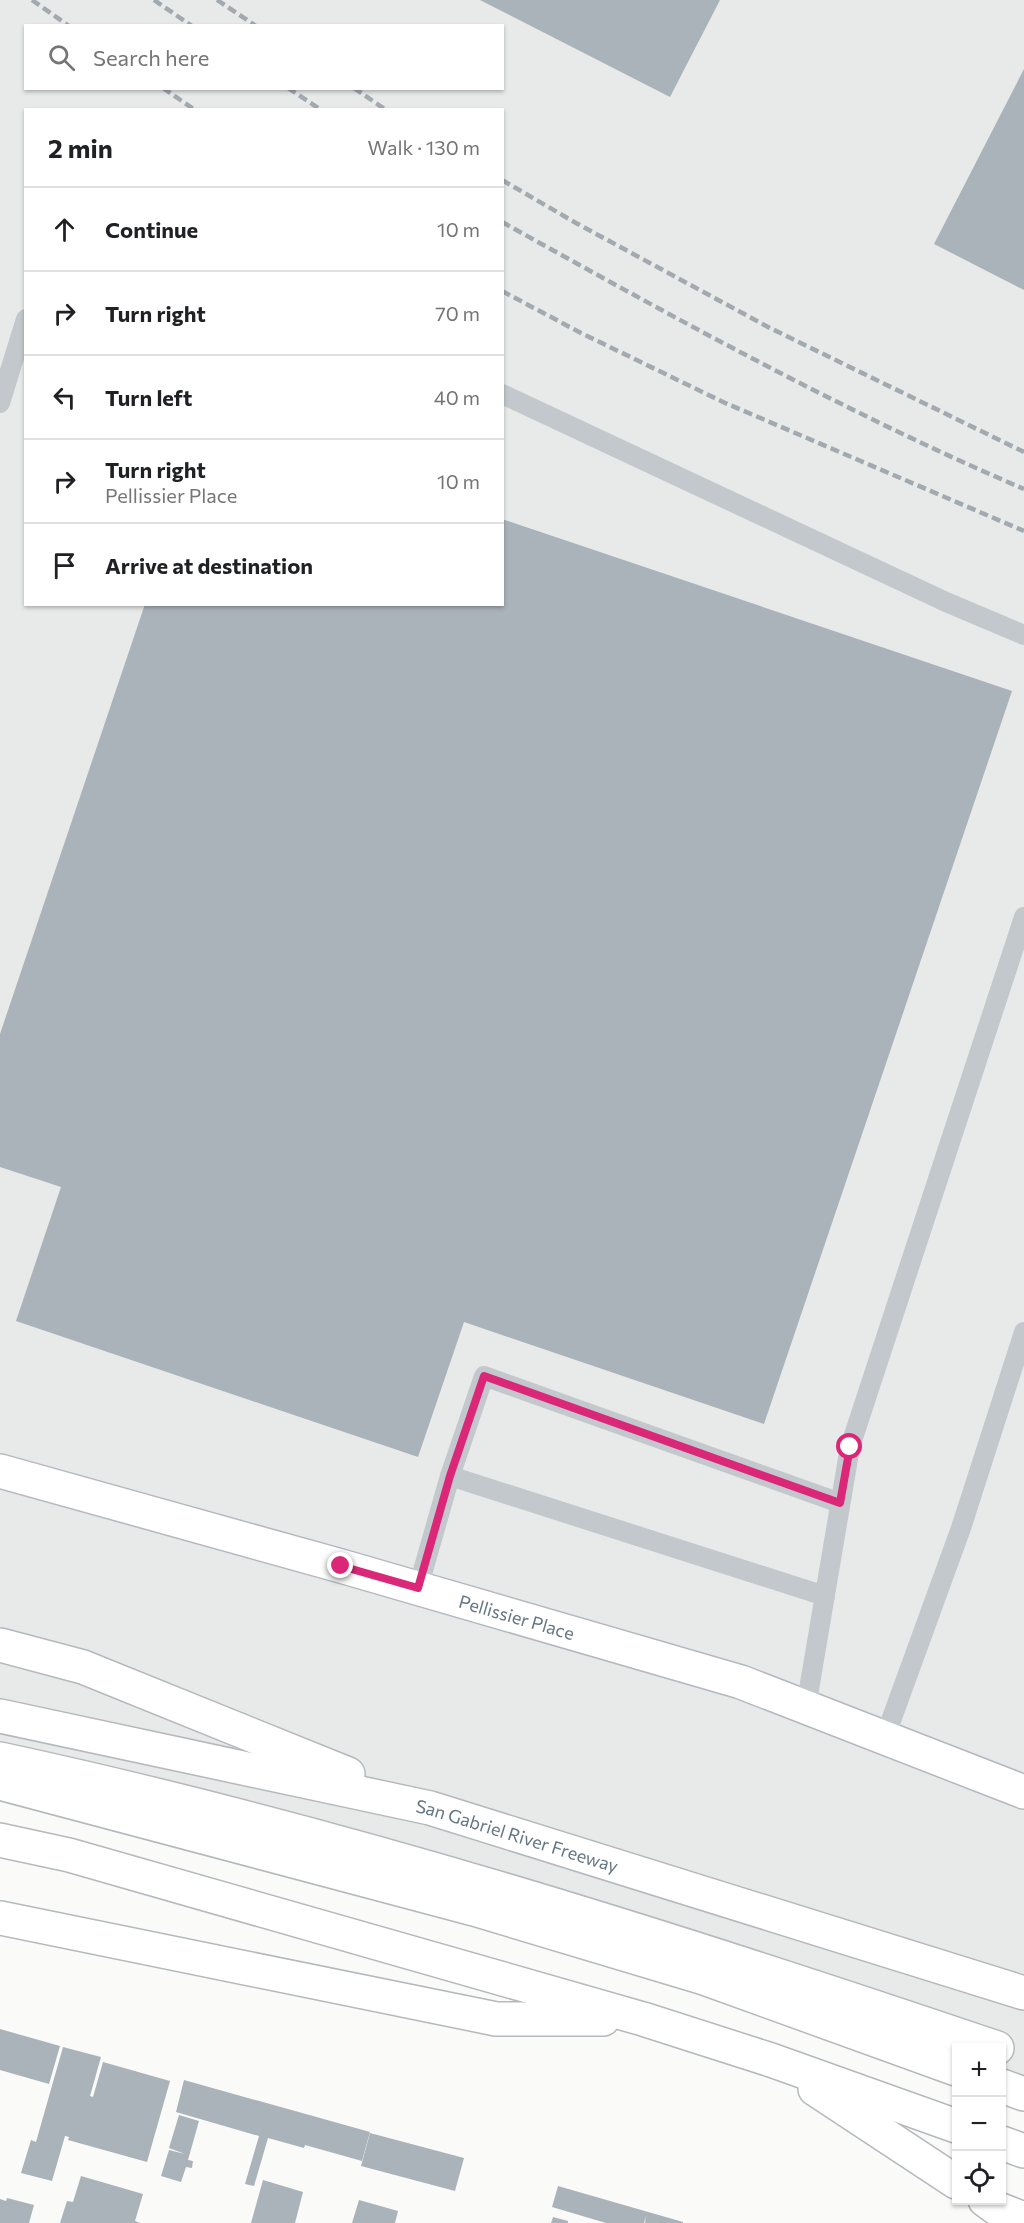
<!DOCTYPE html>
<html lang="en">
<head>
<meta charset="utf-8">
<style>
	body { margin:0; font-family:Commissioner,sans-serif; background:#f6f6f6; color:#202124 }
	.controls { position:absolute; right:18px; bottom:18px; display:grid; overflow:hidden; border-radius:0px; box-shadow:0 2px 4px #0004 }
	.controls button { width:54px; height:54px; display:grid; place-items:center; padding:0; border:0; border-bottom:2px solid #e0e0e0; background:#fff; color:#202124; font:30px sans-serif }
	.stop { position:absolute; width:18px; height:18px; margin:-14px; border:4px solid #db2777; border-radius:50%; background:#fff }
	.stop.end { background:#db2777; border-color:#fff; box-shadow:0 2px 6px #0008 }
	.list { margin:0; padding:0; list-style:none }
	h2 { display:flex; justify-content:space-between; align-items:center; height:78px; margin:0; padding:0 24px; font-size:26px }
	h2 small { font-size:20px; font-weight:400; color:#757577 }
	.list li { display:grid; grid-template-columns:39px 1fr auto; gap:18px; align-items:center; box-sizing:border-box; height:84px; padding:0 24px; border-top:2px solid #e0e0e0 }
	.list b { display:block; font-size:22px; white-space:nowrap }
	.list p { margin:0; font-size:20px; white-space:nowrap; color:#757577 }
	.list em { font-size:20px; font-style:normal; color:#757577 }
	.icon { flex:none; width:33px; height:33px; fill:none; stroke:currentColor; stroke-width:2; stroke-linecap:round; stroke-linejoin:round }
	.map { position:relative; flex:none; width:1024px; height:2223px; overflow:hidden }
	.search { position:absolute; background:#fff; box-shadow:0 2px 4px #0004; left:24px; top:24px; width:480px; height:66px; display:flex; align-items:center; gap:15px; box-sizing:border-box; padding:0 21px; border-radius:0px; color:#757577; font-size:22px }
	.panel { position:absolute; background:#fff; box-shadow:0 2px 4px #0004; left:24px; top:108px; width:480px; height:498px; border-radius:0px }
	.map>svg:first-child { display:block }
	.built { fill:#e8e9e9; fill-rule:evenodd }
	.building { fill:#aab3b9 }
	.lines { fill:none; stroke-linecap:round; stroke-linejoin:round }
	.secondary-casing { stroke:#b3babf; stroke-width:36 }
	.motorway-casing { stroke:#b4b9bd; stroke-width:36 }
	.service { stroke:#c3c8cc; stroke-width:20 }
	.secondary { stroke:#fff; stroke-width:33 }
	.motorway { stroke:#fff; stroke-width:33 }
	.rail { stroke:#a2aab0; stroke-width:4.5; stroke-dasharray:9 4.5; stroke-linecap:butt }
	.route { stroke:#db2777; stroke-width:8 }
	.labels { text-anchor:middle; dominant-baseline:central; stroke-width:6; stroke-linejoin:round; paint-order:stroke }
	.street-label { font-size:18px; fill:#657683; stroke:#fff }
</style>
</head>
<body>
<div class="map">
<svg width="1024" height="2223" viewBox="0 0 1024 2223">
	<rect width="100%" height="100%" fill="#fafaf8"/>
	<path class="built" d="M0 0H1024V2085L1002 2077V2048L0 1775ZM26 26H502V88H26ZM26 110H502V604H26Z"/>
	<g class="building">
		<path d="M480 0H720L670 97Z"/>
		<path d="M1024 69V290L934 244Z"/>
		<path d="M502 519 1012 691 764 1424 464 1322 418 1457 16 1321 61 1187 0 1167V1034L145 604H502Z"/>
		<path d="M0 2029 60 2046 49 2084 0 2070Z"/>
		<path d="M63 2047 101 2057 90 2096 93 2097 103 2062 170 2081 147 2162 68 2140 69 2137 65 2136 52 2181 21 2173 31 2140 36 2142Z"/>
		<path d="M184 2080 370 2132 362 2161 305 2145 304 2148 268 2138 254 2186 245 2184 259 2136 176 2112Z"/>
		<path d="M179 2115 199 2121 188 2160 193 2161 192 2168 186 2167 181 2182 161 2176 169 2150 185 2154 169 2148Z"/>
		<path d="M370 2133 464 2158 455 2191 361 2166Z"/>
		<path d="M81 2176 143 2194 135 2221 140 2223H60L67 2201 73 2202Z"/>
		<path d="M263 2180 303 2192 295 2223H251Z"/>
		<path d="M558 2186 683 2222V2223H645L646 2216 644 2223H606L552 2207Z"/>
		<path d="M7 2198 34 2205 29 2223H0V2199L6 2201Z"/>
		<path d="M359 2200 398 2211 395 2223H352Z"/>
		<path d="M553 2217 568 2221V2223H551Z"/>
	</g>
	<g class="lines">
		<g class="secondary-casing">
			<g id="secondary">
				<path id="s1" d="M0 1471 341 1566 741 1682 1024 1792"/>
			</g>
		</g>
		<g class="motorway-casing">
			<g id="motorway">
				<path d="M0 1645 83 1667 348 1774"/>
				<path id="s2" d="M0 1716 430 1808 1024 1993"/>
				<path d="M0 1759C339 1832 669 1937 997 2048"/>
				<path d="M0 1783 474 1909 704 1978 956 2069"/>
				<path d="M0 1840 69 1855 643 2019 771 2060 956 2126"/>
				<path d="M0 1918 496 2019H603"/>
				<path d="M1002 2086 1024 2094"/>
				<path d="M815 2089 956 2182"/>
				<path d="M1002 2143 1024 2151"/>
				<path d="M985 2200 996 2208 1024 2219"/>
			</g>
		</g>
		<g class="service">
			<path d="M502 394 946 602 1024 635"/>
			<path d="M0 403 26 319"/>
			<path d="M418 1588 450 1476"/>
			<path d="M825 1596 450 1476 484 1376 840 1503"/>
			<path d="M806 1707 850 1447 1024 917"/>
			<path d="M885 1737 961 1528 1024 1332"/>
		</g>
		<use href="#secondary" class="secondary"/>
		<use href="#motorway" class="motorway"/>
		<g class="rail">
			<path d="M32 0 69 26"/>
			<path d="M154 0 192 26"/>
			<path d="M217 0 256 26"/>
			<path d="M163 88 195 110"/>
			<path d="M288 88 321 110"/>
			<path d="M354 88 386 110"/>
			<path d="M502 180 576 223 770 328 1024 452"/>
			<path d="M502 222C673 317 844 412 1024 489"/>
			<path d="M502 291 581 333 723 402 1024 531"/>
		</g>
	</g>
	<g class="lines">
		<path class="route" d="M341 1566 418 1588 450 1476 484 1376 840 1503 850 1447"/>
	</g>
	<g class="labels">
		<g class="street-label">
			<text stroke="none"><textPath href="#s1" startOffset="537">Pellissier Place</textPath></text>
			<text stroke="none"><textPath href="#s2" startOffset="531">San Gabriel River Freeway</textPath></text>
		</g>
	</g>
</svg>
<div class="controls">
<button>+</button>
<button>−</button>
<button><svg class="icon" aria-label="locate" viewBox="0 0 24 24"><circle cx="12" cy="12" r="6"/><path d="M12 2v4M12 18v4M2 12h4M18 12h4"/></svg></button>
</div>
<div class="stop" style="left:850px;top:1447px"></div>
<div class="stop end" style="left:341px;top:1566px"></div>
<div class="search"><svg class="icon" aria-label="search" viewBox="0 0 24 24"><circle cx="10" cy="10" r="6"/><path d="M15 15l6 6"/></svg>Search here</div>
<section class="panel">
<h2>2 min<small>Walk · 130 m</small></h2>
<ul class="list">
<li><svg class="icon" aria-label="ahead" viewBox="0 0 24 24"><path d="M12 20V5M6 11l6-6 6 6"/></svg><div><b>Continue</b></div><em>10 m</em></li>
<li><svg class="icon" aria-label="right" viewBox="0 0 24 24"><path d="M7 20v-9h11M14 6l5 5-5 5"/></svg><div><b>Turn right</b></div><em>70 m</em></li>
<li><svg class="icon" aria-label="left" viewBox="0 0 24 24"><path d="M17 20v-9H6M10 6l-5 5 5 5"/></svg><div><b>Turn left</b></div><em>40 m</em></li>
<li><svg class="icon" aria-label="right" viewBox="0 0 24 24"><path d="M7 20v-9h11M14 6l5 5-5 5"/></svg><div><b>Turn right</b><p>Pellissier Place</p></div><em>10 m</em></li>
<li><svg class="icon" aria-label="arrive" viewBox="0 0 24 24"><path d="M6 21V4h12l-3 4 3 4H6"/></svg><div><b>Arrive at destination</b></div></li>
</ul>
</section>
</div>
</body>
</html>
